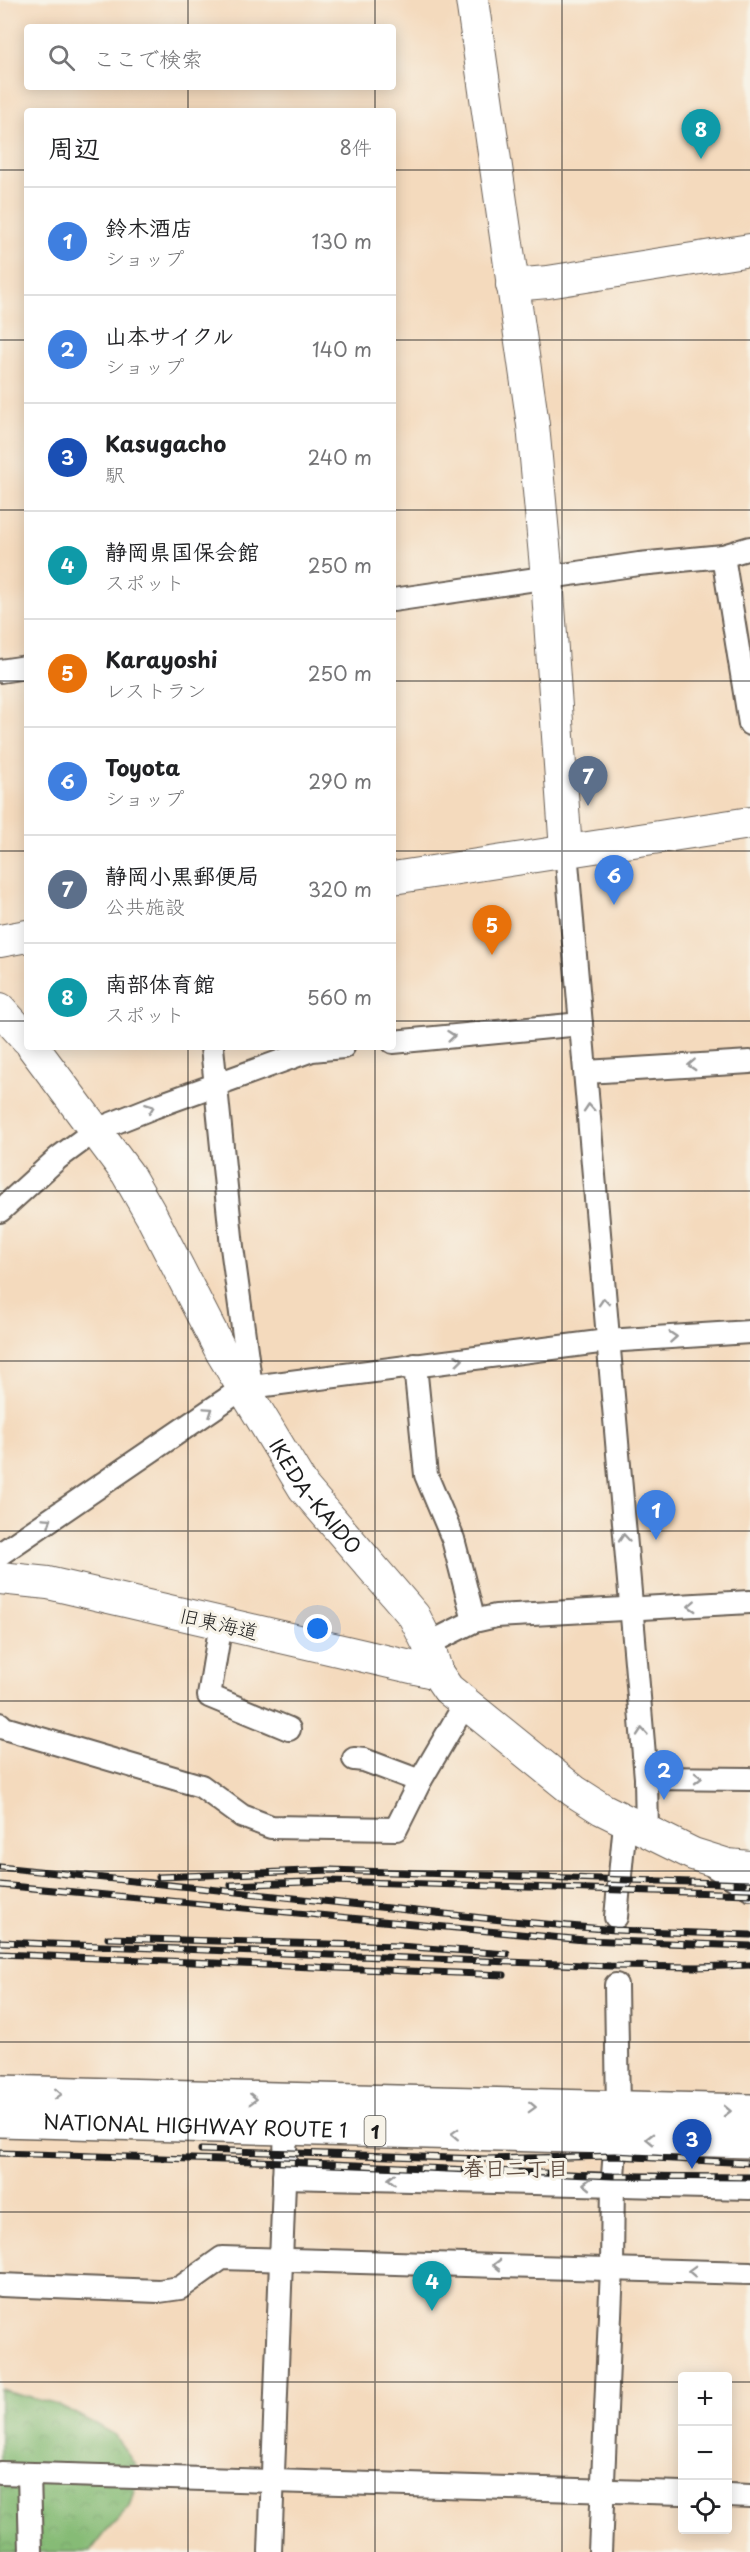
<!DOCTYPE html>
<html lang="ja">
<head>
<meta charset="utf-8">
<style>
	body { margin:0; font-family:"Playpen Sans","Klee One",sans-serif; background:#f6f6f6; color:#202124 }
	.controls { position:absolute; right:18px; bottom:18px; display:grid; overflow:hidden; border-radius:6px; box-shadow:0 3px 15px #0003 }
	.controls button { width:54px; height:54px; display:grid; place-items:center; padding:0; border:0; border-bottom:2px solid #e0e0e0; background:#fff; color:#202124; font:30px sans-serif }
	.you { position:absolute; left:318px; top:1629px; width:21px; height:21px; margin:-15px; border:4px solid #fff; border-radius:50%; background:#1a73e8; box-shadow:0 0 0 9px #1a73e833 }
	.badge { display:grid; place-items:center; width:39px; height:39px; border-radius:50%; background:#b45309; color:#fff; font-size:20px; font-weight:700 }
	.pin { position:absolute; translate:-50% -50px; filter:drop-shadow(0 2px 3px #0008) }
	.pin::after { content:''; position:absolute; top:32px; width:21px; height:18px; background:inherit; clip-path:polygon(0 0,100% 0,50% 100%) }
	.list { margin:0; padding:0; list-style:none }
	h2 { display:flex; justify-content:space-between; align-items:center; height:78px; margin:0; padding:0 24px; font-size:26px }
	h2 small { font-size:20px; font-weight:400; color:#757577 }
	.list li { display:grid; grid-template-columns:39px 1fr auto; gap:18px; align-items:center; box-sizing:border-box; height:108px; padding:0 24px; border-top:2px solid #e0e0e0 }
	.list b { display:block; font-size:22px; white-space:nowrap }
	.list p { margin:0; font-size:20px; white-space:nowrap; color:#757577 }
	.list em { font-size:20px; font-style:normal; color:#757577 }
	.icon { flex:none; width:33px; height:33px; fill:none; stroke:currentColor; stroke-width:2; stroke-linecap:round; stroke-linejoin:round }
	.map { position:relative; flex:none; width:750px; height:2552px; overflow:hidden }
	.search { position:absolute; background:#fff; box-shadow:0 3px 15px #0003; left:24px; top:24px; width:372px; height:66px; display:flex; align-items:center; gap:15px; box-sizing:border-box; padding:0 21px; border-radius:6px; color:#757577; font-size:22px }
	.panel { position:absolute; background:#fff; box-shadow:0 3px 15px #0003; left:24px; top:108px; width:372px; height:942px; border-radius:6px }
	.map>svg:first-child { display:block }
	.forest { fill:url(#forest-crowns); stroke:#516c49; stroke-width:1.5 }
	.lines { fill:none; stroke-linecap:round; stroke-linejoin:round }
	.street-casing { stroke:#685e54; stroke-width:26 }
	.secondary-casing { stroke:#685e54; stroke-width:34 }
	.highway-casing { stroke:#685e54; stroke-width:36 }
	.street { stroke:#fff; stroke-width:22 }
	.secondary { stroke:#fff; stroke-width:32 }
	.highway { stroke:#fff; stroke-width:33 }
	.rail-casing { stroke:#1c1c1c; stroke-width:7 }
	.rail { stroke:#f7f3e8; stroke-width:4.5; stroke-dasharray:14; stroke-linecap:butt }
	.oneway { stroke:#999 }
	.grid { fill:none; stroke:#1c1c1c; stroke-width:1.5; stroke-opacity:0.55 }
	.labels { text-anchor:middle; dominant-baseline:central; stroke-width:6; stroke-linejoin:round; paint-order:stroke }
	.shield { fill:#f7f3e8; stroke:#5e5c59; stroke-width:1.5 }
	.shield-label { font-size:18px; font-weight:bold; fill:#1c1c1c }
	.street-label { font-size:20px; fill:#1c1c1c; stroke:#f7f3e8 }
	.neighbourhood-label { font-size:21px; font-weight:bold; fill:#635145; stroke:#f7f3e8 }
</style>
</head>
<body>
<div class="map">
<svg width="750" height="2552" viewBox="0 0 750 2552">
	<defs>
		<pattern id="forest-crowns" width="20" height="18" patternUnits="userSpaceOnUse" patternTransform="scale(1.5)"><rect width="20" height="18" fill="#86bb76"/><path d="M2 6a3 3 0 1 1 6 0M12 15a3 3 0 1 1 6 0" fill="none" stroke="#73a066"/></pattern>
	</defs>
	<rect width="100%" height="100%" fill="#f7f3e8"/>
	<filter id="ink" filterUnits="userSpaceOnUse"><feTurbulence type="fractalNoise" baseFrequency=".0167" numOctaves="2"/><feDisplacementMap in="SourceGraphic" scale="12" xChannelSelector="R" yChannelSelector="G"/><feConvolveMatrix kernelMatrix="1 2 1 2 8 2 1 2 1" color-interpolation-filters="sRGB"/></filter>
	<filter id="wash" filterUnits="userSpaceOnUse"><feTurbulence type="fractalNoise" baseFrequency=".008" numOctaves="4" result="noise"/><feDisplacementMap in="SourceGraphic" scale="24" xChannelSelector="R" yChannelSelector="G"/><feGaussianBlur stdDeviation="1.35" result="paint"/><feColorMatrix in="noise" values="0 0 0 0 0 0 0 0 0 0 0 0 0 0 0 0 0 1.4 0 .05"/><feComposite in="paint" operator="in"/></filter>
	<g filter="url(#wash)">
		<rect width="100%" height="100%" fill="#f4dabd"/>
		<path class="forest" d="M0 2390 59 2405 114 2434 140 2472 129 2507 106 2531 90 2552H0Z"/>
	</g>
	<g filter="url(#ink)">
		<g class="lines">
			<g class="street-casing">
				<g id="street">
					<path d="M723 556 750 724"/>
					<path d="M393 600 639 564 723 556 750 548"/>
					<path d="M0 671 27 667"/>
					<path d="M566 851 646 1778 647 1833"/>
					<path d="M393 1042 581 1024"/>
					<path d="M212 1047 232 1247 251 1387"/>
					<path d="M586 1072 750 1062"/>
					<path d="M0 1211 58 1158 96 1130 154 1107 312 1050 343 1047"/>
					<path d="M415 1365 426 1475 453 1539 474 1621"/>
					<path d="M0 1554 243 1388 607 1341 750 1332"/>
					<path d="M221 1623 209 1696 289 1729"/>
					<path d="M428 1644 474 1621 496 1616 750 1602"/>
					<path d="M0 1724 4 1728 201 1786 242 1816 271 1827 396 1829 420 1781 465 1704"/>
					<path d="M354 1759 364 1760 420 1781"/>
					<path d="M646 1778 750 1779"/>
					<path d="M715 1867 750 1888"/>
					<path d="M616 1917 625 1823"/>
					<path d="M284 2177 750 2188"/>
					<path d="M0 2285 159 2291 180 2288 222 2258 750 2273"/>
					<path d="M0 2473 682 2493"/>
					<path d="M29 2474 31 2552"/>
					<path d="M728 2495 750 2496"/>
					<path d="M270 2552 286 2129"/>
					<path d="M600 2552 612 2268 613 2176 618 2110 616 1985"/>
				</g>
			</g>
			<g class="secondary-casing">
				<g id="secondary">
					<path d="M472 0 533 425 547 578 566 851"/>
					<path d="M512 285 548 282 750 250"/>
					<path d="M393 878 750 823"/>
					<path d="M0 941 27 936"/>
					<path d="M0 1009 27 1039"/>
					<path id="s1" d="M33 1047 127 1173 151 1215 222 1353 304 1488 414 1616 428 1644 437 1673 448 1689 574 1791 602 1809 693 1854 728 1865 750 1867"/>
					<path d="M0 1578 48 1583 437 1673"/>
				</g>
			</g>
			<g class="highway-casing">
				<g id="highway">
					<path d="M0 2092 750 2111"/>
					<path id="s2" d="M0 2120 750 2141"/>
				</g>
			</g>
			<use href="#street" class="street"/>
			<use href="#secondary" class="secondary"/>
			<use href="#highway" class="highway"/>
			<g class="rail-casing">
				<g id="rail">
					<path d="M0 1867 511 1921 615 1930 750 1935"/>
					<path d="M159 1877 330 1870 750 1884"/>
					<path d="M0 1885 584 1940 750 1946"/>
					<path d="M231 1885 330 1881 750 1894"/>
					<path d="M108 1938 399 1946 507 1954"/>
					<path d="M0 1942 610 1966 697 1967 750 1965"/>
					<path d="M0 1954 504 1975"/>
					<path d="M201 2150 484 2159 615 2156 750 2163"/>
					<path d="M0 2153 286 2162 613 2176 750 2177"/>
				</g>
			</g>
			<use href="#rail" class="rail"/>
		</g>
		<defs><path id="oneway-chevron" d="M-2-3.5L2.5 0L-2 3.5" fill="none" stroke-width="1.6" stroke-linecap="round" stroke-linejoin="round" transform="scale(1.5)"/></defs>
		<g class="oneway">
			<use href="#oneway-chevron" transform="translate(451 1036) rotate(-6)"/>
			<use href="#oneway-chevron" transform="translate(692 1065) rotate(177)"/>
			<use href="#oneway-chevron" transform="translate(150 1108) rotate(-21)"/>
			<use href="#oneway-chevron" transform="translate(589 1108) rotate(-94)"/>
			<use href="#oneway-chevron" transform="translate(604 1302) rotate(-94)"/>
			<use href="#oneway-chevron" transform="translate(673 1337) rotate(-4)"/>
			<use href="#oneway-chevron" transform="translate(459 1360) rotate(-7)"/>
			<use href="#oneway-chevron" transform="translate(209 1411) rotate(-34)"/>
			<use href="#oneway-chevron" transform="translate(48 1521) rotate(-34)"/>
			<use href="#oneway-chevron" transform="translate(624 1538) rotate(-95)"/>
			<use href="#oneway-chevron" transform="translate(692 1606) rotate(177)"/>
			<use href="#oneway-chevron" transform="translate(642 1732) rotate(-95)"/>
			<use href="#oneway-chevron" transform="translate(698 1778)"/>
			<use href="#oneway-chevron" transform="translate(58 2094) rotate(2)"/>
			<use href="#oneway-chevron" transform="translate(253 2099) rotate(2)"/>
			<use href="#oneway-chevron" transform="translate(532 2107) rotate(2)"/>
			<use href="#oneway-chevron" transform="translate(727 2111) rotate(1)"/>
			<use href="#oneway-chevron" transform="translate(455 2134) rotate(-178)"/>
			<use href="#oneway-chevron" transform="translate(650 2139) rotate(-179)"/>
			<use href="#oneway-chevron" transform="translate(392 2179) rotate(-179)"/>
			<use href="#oneway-chevron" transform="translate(587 2184) rotate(-179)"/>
			<use href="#oneway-chevron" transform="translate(497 2265) rotate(-179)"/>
			<use href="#oneway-chevron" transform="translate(692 2271) rotate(-178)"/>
		</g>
	</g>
	<path class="grid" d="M188 0V27M375 0V27M562 0V2552M188 87V111M375 87V111M0 170H27M393 170H750M0 340H27M393 340H750M0 510H27M393 510H750M0 681H27M393 681H750M0 851H27M393 851H750M0 1021H27M393 1021H750M188 1047V2552M375 1047V2552M0 1191H750M0 1361H750M0 1531H750M0 1701H750M0 1871H750M0 2042H750M0 2212H750M0 2382H682M728 2382H750"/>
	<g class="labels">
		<rect class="shield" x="364.5" y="2116" width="21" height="30" rx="4.5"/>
		<g class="shield-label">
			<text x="375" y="2131">1</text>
		</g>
		<g class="street-label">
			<text stroke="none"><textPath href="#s1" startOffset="532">IKEDA-KAIDO</textPath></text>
			<text transform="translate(219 1623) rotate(13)">旧東海道</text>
			<text stroke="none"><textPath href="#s2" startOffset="195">NATIONAL HIGHWAY ROUTE 1</textPath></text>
		</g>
		<g class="neighbourhood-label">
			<text x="516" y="2167">春日二丁目</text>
		</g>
	</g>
</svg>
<div class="controls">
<button>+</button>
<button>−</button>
<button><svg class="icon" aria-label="locate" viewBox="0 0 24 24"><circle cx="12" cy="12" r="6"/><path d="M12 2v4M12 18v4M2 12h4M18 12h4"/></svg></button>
</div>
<div class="you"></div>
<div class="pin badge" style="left:656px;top:1540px;background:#3f7fe0">1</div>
<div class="pin badge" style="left:664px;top:1800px;background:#3f7fe0">2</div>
<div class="pin badge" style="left:692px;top:2169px;background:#1a4fb4">3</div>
<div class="pin badge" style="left:432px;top:2311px;background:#0f9aa8">4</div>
<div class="pin badge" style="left:492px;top:955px;background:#e8710a">5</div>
<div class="pin badge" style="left:614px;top:905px;background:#3f7fe0">6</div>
<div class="pin badge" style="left:588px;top:806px;background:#5c6f8a">7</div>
<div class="pin badge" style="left:701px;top:159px;background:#0f9aa8">8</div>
<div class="search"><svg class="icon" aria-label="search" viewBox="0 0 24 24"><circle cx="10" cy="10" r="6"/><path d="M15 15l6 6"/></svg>ここで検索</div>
<section class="panel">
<h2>周辺<small>8件</small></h2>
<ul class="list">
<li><span class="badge" style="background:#3f7fe0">1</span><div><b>鈴木酒店</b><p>ショップ</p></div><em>130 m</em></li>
<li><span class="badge" style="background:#3f7fe0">2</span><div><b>山本サイクル</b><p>ショップ</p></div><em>140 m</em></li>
<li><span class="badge" style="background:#1a4fb4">3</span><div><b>Kasugacho</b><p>駅</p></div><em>240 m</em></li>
<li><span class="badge" style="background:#0f9aa8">4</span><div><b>静岡県国保会館</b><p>スポット</p></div><em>250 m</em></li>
<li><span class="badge" style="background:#e8710a">5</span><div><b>Karayoshi</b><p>レストラン</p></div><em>250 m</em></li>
<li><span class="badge" style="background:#3f7fe0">6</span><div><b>Toyota</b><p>ショップ</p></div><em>290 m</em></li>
<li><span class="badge" style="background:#5c6f8a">7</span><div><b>静岡小黒郵便局</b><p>公共施設</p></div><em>320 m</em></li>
<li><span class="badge" style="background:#0f9aa8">8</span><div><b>南部体育館</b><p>スポット</p></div><em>560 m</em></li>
</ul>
</section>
</div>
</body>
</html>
